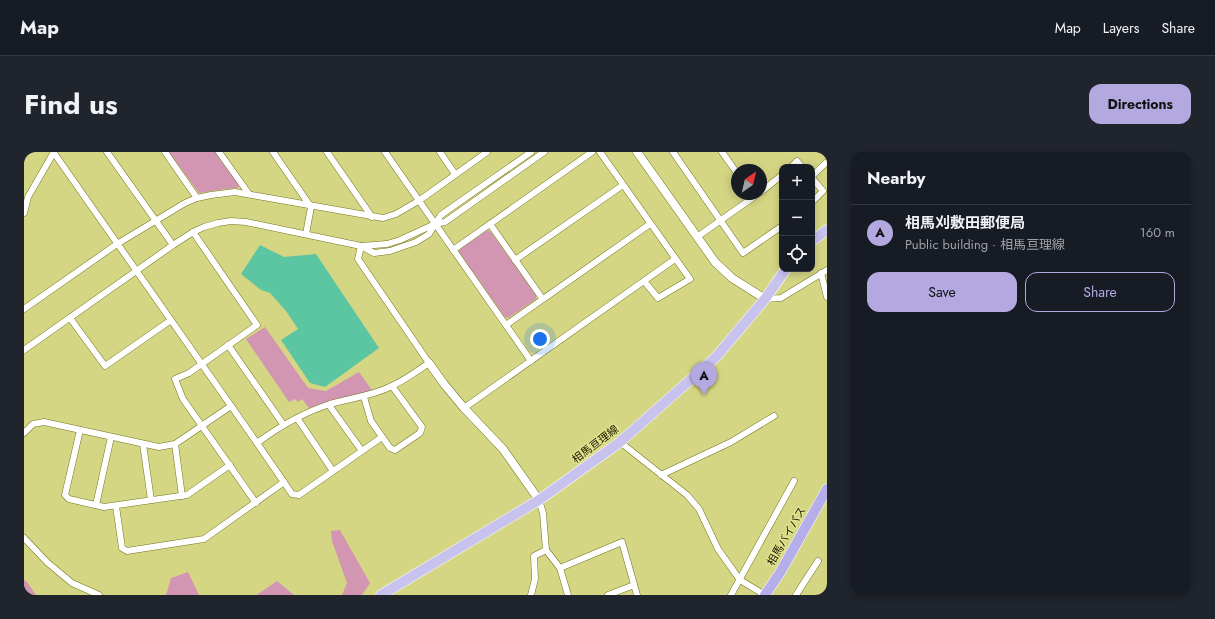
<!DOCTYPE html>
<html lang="en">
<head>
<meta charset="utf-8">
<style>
	body { margin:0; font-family:Jost,"Noto Sans JP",sans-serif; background:#20242c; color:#f1f3f6 }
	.controls { position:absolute; right:12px; top:12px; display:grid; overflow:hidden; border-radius:8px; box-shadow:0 2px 10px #0003 }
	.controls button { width:36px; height:36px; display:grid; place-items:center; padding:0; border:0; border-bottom:1px solid #363941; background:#171b24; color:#f1f3f6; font:20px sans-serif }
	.compass { position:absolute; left:707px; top:12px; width:36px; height:36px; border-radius:50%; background:#171b24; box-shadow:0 2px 10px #0003; rotate:34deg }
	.you { position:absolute; left:516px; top:187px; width:14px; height:14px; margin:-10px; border:3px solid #fff; border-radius:50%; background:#1a73e8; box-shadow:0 0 0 6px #1a73e833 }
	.badge { display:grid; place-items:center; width:26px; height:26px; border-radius:50%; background:#b3a8e0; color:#111; font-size:13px; font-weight:700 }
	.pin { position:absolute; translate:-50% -33px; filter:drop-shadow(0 1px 2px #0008) }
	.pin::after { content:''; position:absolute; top:21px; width:14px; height:12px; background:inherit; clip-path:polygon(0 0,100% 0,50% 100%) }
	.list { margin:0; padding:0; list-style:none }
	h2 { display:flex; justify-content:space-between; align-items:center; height:52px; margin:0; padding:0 16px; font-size:17px }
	h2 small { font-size:13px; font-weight:400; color:#9ea1a6 }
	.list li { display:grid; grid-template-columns:26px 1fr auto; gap:12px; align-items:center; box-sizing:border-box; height:56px; padding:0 16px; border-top:1px solid #363941 }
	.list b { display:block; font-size:15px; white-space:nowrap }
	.list p { margin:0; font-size:13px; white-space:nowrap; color:#9ea1a6 }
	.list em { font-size:13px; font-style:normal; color:#9ea1a6 }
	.actions { display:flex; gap:8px; padding:12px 16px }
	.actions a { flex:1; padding:9px 0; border:1px solid #b3a8e0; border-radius:12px; text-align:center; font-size:14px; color:#b3a8e0 }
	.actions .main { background:#b3a8e0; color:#111 }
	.icon { flex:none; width:22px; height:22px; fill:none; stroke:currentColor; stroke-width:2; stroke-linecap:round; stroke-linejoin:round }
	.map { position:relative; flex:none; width:803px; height:443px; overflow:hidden; border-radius:12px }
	header { display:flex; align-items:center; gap:24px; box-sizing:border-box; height:56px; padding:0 20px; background:#171b24; border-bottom:1px solid #363941 }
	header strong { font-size:19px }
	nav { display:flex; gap:22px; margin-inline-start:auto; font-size:14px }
	.intro { display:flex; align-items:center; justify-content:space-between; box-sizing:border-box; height:96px; padding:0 24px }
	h1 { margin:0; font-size:28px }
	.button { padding:10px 18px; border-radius:12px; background:#b3a8e0; color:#111; font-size:14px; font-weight:700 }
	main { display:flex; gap:24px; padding:0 24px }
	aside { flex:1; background:#171b24; border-radius:12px; box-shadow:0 2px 10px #0003 }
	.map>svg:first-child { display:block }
	.green { fill:#d295b2 }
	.water { fill:#5cc5a2 }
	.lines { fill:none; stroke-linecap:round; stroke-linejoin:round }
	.minor-casing { stroke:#74741e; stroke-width:7 }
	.tertiary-casing { stroke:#74741e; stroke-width:9 }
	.primary-casing { stroke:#fff; stroke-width:11 }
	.trunk-casing { stroke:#fff; stroke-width:11 }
	.minor { stroke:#fff; stroke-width:6 }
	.tertiary { stroke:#fff; stroke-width:8 }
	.primary { stroke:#c8c2ef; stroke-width:10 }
	.trunk { stroke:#b6aeea; stroke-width:10 }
	.labels { text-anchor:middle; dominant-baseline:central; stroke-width:3; stroke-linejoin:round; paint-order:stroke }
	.street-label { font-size:11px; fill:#212100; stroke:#e2e390 }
</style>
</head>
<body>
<header>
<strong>Map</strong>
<nav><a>Map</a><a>Layers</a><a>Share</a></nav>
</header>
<div class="intro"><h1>Find us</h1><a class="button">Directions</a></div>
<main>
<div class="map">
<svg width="803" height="443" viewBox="0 0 803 443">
	<rect width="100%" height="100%" fill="#d5d684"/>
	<g class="green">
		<path d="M145 0H191L215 33 214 36 201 37 175 41Z"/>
		<path d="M463 78 466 79 512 143V147L484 166 481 165 435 100 436 97Z"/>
		<path d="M241 175 284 236 302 239 335 220 348 238 329 244 313 247 285 256 278 247 274 250 271 247 265 250 222 187Z"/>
		<path d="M316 378 346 431 338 443H318L323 431 308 389 307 379Z"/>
		<path d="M164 420 175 443H142L147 426Z"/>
		<path d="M0 428 3 430 12 443H0Z"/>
		<path d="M253 429 270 443H233L234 442Z"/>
	</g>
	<path class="water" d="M236 93 260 105 292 102 355 196 301 235 286 231 257 188 274 177 262 159 246 141 237 138 217 122Z"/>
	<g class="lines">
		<g class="minor-casing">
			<g id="minor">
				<path d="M83 0 149 93"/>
				<path d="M141 0 173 46"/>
				<path d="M195 0 225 42"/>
				<path d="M249 0 287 55 282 82"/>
				<path d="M303 0 348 65"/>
				<path d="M361 0 507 209"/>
				<path d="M416 0 431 22"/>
				<path d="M576 0 666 127 634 146 620 129"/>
				<path d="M649 0 719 101 758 74"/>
				<path d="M698 0 713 21"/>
				<path d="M30 1 233 291C256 274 278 261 306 252 327 246 348 244 368 234 381 228 393 219 405 211L334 107 337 94"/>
				<path d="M767 15 773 9 778 15"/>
				<path d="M788 24 803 10"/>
				<path d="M788 26 799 39 788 50"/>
				<path d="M737 40 758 23"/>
				<path d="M0 61 4 45 30 0"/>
				<path d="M466 72 518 146"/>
				<path d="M169 80 233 173 165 221 151 227 159 247 232 351"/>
				<path d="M673 85 734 42"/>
				<path d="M337 94 363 92 376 88 411 72 417 63 507 0"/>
				<path d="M429 98 568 0"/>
				<path d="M491 108 599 33"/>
				<path d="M797 121 803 145"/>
				<path d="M741 147 757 146 803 118"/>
				<path d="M0 157 93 92 161 51 173 46 187 43 211 40 359 66 372 62 396 48 463 0"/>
				<path d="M46 166 81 214 147 168"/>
				<path d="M482 173 626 72"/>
				<path d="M204 193 259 272"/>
				<path d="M0 198 149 93 169 80 180 75 194 71 207 69 222 70 337 94 350 101 366 99 392 90 405 82 411 72 421 70 520 0"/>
				<path d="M340 245 347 269 366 296 371 298 396 281 398 275 368 234"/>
				<path d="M305 253 338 299"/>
				<path d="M440 256 651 107"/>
				<path d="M273 266 309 319"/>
				<path d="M56 278 41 343 45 347 80 355 163 343 206 313"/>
				<path d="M0 281 9 272 20 270 135 295 151 292 207 254"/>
				<path d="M596 290 663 343 675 357 694 397 716 428 741 443"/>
				<path d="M233 291 268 342 275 343 358 285"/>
				<path d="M119 292 127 348"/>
				<path d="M151 292 158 344"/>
				<path d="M637 323 707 290 750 264"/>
				<path d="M72 353 87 285"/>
				<path d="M92 354 98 396 103 399 180 387 260 330"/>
				<path d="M0 386 24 411 48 431 75 443"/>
				<path d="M522 398 536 416 544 443"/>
				<path d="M536 416 598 390 613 443"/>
				<path d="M507 443 511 427 510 404 522 398 519 361 515 348"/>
				<path d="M584 443 610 433"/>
				<path d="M707 443 770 329"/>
				<path d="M772 443 794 409"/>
			</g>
		</g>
		<g class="tertiary-casing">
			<g id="tertiary">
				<path d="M613 0 691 110 708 126 741 147"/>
				<path d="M405 211 420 232 440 256 479 297 515 348"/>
			</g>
		</g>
		<g class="primary-casing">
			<g id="primary">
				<path d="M788 89 803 78"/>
				<path d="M357 443 515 348 596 290 692 205 741 147 762 117"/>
			</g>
		</g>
		<g class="trunk-casing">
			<path id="trunk" d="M741 443 757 419 803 337"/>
		</g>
		<use href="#minor" class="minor"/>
		<use href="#tertiary" class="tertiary"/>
		<use href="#primary" class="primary"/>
		<use href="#trunk" class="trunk"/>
	</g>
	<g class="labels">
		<g class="street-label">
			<text transform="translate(571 292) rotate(-37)">相馬亘理線</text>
			<text transform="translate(762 384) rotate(-60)">相馬バイパス</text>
		</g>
	</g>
</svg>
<div class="controls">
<button>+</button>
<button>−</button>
<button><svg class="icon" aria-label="locate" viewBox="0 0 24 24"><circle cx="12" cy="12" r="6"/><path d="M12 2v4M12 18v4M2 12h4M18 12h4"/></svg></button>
</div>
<svg class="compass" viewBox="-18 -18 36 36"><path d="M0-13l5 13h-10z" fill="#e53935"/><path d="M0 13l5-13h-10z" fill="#9ea1a6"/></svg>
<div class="you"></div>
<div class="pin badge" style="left:680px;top:243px">A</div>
</div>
<aside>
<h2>Nearby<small></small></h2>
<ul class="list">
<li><span class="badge">A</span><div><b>相馬刈敷田郵便局</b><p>Public building · 相馬亘理線</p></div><em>160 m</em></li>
</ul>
<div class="actions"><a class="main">Save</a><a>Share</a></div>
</aside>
</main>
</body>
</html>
